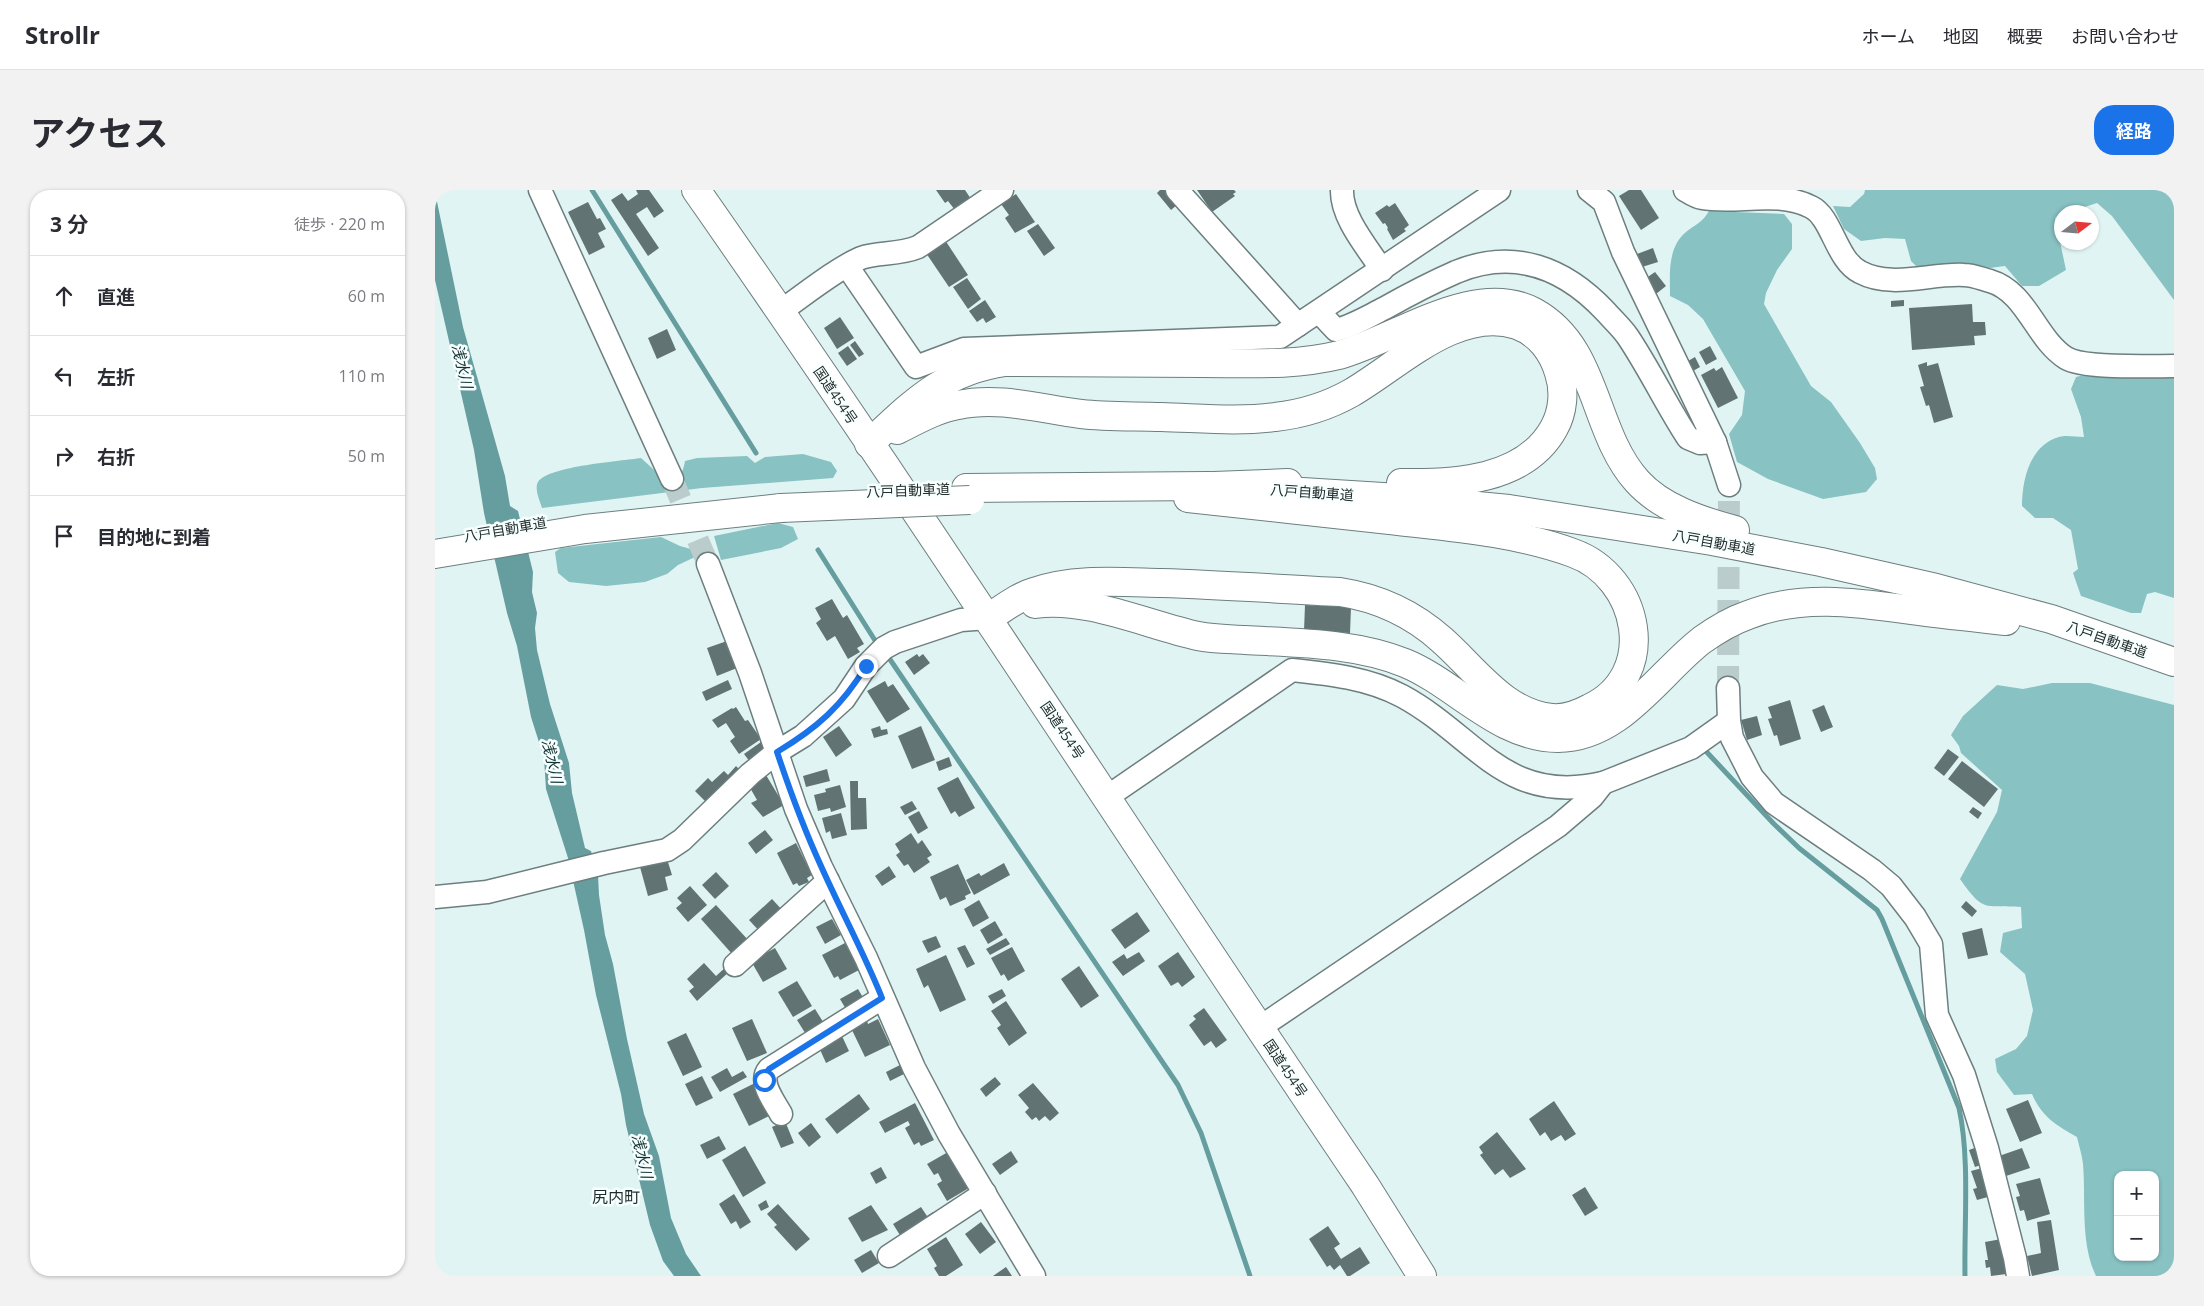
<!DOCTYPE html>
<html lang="ja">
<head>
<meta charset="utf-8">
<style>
	body { margin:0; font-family:"Open Sans","Noto Sans JP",sans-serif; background:#f2f2f3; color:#2b2b33 }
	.controls { position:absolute; right:15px; bottom:15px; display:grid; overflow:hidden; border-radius:10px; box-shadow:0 1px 4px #0004 }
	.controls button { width:45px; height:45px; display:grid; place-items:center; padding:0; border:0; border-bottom:1px solid #e1e1e2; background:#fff; color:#2b2b33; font:25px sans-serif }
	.compass { position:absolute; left:1619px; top:15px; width:45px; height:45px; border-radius:50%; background:#fff; box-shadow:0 1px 4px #0004; rotate:74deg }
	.stop { position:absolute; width:15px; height:15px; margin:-11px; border:4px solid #1a73e8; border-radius:50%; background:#fff }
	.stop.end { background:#1a73e8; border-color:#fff; box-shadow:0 1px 5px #0008 }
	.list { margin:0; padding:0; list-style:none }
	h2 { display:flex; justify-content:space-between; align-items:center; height:65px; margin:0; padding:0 20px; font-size:21px }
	h2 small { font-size:16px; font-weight:400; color:#7c7c81 }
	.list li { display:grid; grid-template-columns:32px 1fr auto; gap:15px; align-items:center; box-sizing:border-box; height:80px; padding:0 20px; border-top:1px solid #e1e1e2 }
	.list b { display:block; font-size:19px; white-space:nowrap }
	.list em { font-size:16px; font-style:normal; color:#7c7c81 }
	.icon { flex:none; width:28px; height:28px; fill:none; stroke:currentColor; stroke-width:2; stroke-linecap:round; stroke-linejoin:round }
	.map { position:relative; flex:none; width:1739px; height:1086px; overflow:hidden; border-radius:20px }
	header { display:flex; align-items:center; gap:30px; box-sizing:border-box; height:70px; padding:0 25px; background:#fff; border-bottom:1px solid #e1e1e2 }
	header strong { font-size:24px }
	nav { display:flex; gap:28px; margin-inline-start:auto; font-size:18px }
	.intro { display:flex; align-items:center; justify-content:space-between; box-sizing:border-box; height:120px; padding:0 30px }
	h1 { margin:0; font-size:35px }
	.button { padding:12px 22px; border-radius:20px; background:#1a73e8; color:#fff; font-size:18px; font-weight:700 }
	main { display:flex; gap:30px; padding:0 30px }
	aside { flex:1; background:#fff; border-radius:20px; box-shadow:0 1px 4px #0004 }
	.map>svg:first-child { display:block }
	.forest { fill:#88c2c3; fill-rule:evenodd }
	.water { fill:#669ea0 }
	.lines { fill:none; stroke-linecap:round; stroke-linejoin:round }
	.stream { stroke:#669ea0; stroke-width:5 }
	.building { fill:#617373 }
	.minor-tunnel { stroke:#bcc; stroke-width:22; stroke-dasharray:22 11; stroke-linecap:butt }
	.minor-casing { stroke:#6d7e7e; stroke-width:25 }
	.highway-casing { stroke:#6d7e7e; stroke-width:30 }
	.minor { stroke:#fff; stroke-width:22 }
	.highway { stroke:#fff; stroke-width:28 }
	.highway-bridge-casing { stroke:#6d7e7e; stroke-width:30; stroke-linecap:butt }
	.highway-bridge { stroke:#fff; stroke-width:28 }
	.route { stroke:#1a73e8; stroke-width:6 }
	.labels { text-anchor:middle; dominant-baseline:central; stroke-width:5; stroke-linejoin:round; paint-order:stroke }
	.street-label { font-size:14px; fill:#252d2d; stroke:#f7ffff }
	.water-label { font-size:15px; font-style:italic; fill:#143233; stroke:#f7ffff }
	.quarter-label { font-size:16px; fill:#1e2d2e; stroke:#f7ffff }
</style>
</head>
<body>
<header>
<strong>Strollr</strong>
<nav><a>ホーム</a><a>地図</a><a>概要</a><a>お問い合わせ</a></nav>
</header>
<div class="intro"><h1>アクセス</h1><a class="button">経路</a></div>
<main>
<aside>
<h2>3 分<small>徒歩 · 220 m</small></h2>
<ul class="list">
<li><svg class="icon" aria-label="ahead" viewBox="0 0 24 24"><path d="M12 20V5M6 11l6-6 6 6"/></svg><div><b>直進</b></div><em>60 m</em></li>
<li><svg class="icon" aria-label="left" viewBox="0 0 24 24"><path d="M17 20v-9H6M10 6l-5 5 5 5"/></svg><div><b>左折</b></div><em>110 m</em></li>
<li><svg class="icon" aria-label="right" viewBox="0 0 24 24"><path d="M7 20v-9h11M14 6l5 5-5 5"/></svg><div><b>右折</b></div><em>50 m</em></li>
<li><svg class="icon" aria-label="arrive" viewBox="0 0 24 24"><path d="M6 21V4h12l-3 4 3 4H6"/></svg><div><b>目的地に到着</b></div></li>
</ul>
</aside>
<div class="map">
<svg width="1739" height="1086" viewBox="0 0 1739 1086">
	<rect width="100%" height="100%" fill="#e1f4f4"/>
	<g class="forest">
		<path d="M1430 0H1739V110L1677 26 1662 13 1634 22H1626V25L1620 28 1631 80 1604 96H1587L1570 76 1547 79H1484L1476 71 1470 49 1450 48 1426 51 1409 39 1398 16 1415 17 1429 4Z"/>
		<path d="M1274 21 1349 24 1357 34V59L1342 80 1331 103 1329 114 1376 196 1396 212 1425 253 1440 278 1442 289 1431 302 1388 309 1333 289 1302 272 1294 244 1307 225 1310 201 1268 129 1253 115 1235 106C1235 84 1232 58 1251 42 1261 34 1267 33 1274 21Z"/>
		<path d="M1652 184H1739V408L1720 402 1712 404 1706 423H1696L1646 406 1638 383 1643 379 1636 340 1618 328H1600L1587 316C1587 290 1595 255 1624 247 1631 245 1641 247 1649 247L1646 227 1636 199 1641 187Z"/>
		<path d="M368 264 396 272 402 281 398 288 267 298 107 318C105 311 99 299 103 292 113 276 187 271 206 268L228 288C243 287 247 288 250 271L262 268 312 266 320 273 330 267Z"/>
		<path d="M343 333 358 337 363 349 346 358 286 370 279 346Z"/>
		<path d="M226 347 245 356 256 359 260 367 243 375 232 384 210 392 171 396 134 392 123 383 120 362 126 358Z"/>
		<path d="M1617 493H1655L1739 515V1086H1661C1645 1052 1651 1010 1648 974 1647 965 1644 956 1642 947 1621 935 1607 927 1597 904L1579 905 1562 882 1560 869 1581 859 1592 846 1598 820 1590 784 1565 762 1568 743 1587 738 1586 717C1549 715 1549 723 1525 689L1562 622 1567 600 1526 563 1524 556 1516 545 1528 526 1562 495 1588 499ZM1683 985H1720V1067H1683Z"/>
	</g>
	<path class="water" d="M0 2 28 137 70 286 75 316 83 321 98 382 97 402 102 423 100 438 102 460 115 514 134 573 137 603 150 658 156 661 163 685 164 705 170 745 178 774 192 849 209 924 224 966 236 1028 251 1064 266 1086H239L228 1071 215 1035 191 935 186 904 161 805 149 740 133 668 111 599 109 568 96 527 82 456 72 423 49 323 39 260 0 90Z"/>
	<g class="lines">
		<g class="stream">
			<path d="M157 0 321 263"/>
			<path d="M383 360 441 452"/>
			<path d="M452 465 743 895 766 943 815 1086"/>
			<path d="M1267 557 1339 634 1364 658 1442 720 1447 729 1524 918C1535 968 1529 1034 1530 1086"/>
		</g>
	</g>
	<g class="building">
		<path d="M201 0H214L229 21 219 28 212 17 201 24 224 58 213 66 176 10 187 3 193 11 203 4Z"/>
		<path d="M501 0H530L536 9 520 20 513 11 510 13Z"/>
		<path d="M725 0H733L744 13 736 20 722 3Z"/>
		<path d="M762 0H799L801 2 798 4 800 6 777 22Z"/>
		<path d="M1194 0H1206L1224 28 1206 40 1184 6Z"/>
		<path d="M581 4 600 32 580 43 570 28 574 25 566 14Z"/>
		<path d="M153 12 162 29 165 28 171 39 163 43 170 57 154 65 133 22Z"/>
		<path d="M960 13 974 35 969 39 971 41 958 50 952 39 953 38 950 33 948 34 940 23 952 15 954 17Z"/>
		<path d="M603 34 620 58 609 66 592 41Z"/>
		<path d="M510 50 533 85 514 97 491 63Z"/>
		<path d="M1218 58 1223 72 1207 77 1202 64Z"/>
		<path d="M1220 82 1231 96 1221 104 1210 89Z"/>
		<path d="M532 88 546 109 533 119 518 97Z"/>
		<path d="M550 110 561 127 551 133 548 128 542 132 534 121Z"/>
		<path d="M1469 110V116L1456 117V111Z"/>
		<path d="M1537 114 1538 132H1550L1551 145 1539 146 1540 155 1477 160 1474 118Z"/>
		<path d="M405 127 419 148 402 159 389 138Z"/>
		<path d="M232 139 241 160 222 169 213 148Z"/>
		<path d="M420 151 429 164 424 167 415 155Z"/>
		<path d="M413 156 422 169 412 176 403 163Z"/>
		<path d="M1275 156 1282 169 1271 175 1264 162Z"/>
		<path d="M1260 167 1265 177 1258 181 1253 171Z"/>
		<path d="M1492 172V176L1503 173 1518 227 1499 233 1494 215 1491 216 1485 197 1489 196 1483 175Z"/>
		<path d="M1287 177 1303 208 1283 218 1266 185 1279 178 1281 181Z"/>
		<path d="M397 409 408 428 412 425 429 454 422 458 425 462 413 469 400 446 392 451 381 433 386 429 380 418Z"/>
		<path d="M870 415 916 417 915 443 869 441Z"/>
		<path d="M292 451 302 478 282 486 272 458Z"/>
		<path d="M482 464 484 467 488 464 495 473 479 485 470 472Z"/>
		<path d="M293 490 297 499 271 511 267 502Z"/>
		<path d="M450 491 453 497 458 494 475 519 452 533 432 501Z"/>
		<path d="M1355 510 1366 549 1345 556 1342 545 1339 546 1333 529 1337 528 1333 517Z"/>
		<path d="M1389 515 1398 537 1386 542 1377 520Z"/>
		<path d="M301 517 310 531 313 530 326 549 304 564 295 551 300 547 291 533 283 538 277 530 297 518 298 519Z"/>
		<path d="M1322 526 1327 545 1312 550 1306 530Z"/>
		<path d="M404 536 417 555 401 567 388 547Z"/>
		<path d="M445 536 446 540 452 539 453 544 439 548 436 539Z"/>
		<path d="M486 536 500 570 477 579 463 546Z"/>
		<path d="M326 552 332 561 315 572 309 564Z"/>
		<path d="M1513 559 1524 567 1509 586 1499 578Z"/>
		<path d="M514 567 517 576 504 581 501 572Z"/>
		<path d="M1527 571 1563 599 1549 617 1513 589Z"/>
		<path d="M301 576 308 583 274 615 260 601 273 588 277 592 289 581 293 585Z"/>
		<path d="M392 579 395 591 371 597 368 586Z"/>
		<path d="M331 585 349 615 328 627 316 613 322 610 314 596Z"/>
		<path d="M523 587 540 618 524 627 520 621 516 624 502 598Z"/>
		<path d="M415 591H423V608H431L432 639 416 640Z"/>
		<path d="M405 595 411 617 396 622 395 618 383 621 379 605 391 602 390 599Z"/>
		<path d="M477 611 482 619 470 625 465 617Z"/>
		<path d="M1538 617 1547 623 1543 629 1534 622Z"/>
		<path d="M484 621 493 638 483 644 473 627Z"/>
		<path d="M406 623 412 645 397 649 395 641 391 643 387 628Z"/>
		<path d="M330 640 338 650 321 664 313 653Z"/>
		<path d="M476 643 483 654 487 650 497 665 492 668 495 672 479 683 473 674 469 676 461 665 465 662 460 654Z"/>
		<path d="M361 653 377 685 372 688 374 692 364 696 362 693 358 695 342 663Z"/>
		<path d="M232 669 237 685 230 687 233 700 213 706 205 677Z"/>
		<path d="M569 673 575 685 539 705 531 690 544 683 546 686Z"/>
		<path d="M523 674 536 703 530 706 531 709 515 716 511 707 505 710 495 687Z"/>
		<path d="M454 676 461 687 447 696 440 686Z"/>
		<path d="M281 682 294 696 280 709 267 695Z"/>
		<path d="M255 696 272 715 253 732 241 718 247 713 242 708Z"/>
		<path d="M337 709 350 723 327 744 314 730Z"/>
		<path d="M544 710 554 728 538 737 529 719Z"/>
		<path d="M1531 711 1542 721 1537 727 1526 717Z"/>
		<path d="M281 715 314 751 298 765 266 729Z"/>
		<path d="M702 722 715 741 690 759 676 740Z"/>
		<path d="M397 729 406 745 390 754 381 737Z"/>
		<path d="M560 731 568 745 553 754 545 740Z"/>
		<path d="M1547 738 1553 765 1533 769 1527 743Z"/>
		<path d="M501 746 506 757 493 763 487 751Z"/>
		<path d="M571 748 575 754 555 765 551 759Z"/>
		<path d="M410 753 424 780 405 790 403 786 399 788 387 765Z"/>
		<path d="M530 755 540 774 532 778 522 758Z"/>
		<path d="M577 757 590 781 573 791 569 784 566 786 556 768Z"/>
		<path d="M340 758 352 779 328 792 316 771Z"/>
		<path d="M704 762 710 771 688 786 677 772 689 764 692 769Z"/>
		<path d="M743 762 760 787 747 797 743 792 736 796 723 776Z"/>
		<path d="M511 765 531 810 505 822 493 795 489 798 481 779Z"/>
		<path d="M269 773 281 786 292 776 295 781 262 811 254 801 259 797 252 789Z"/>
		<path d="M644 776 664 806 646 818 626 789Z"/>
		<path d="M362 791 377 816 358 827 343 802Z"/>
		<path d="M423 799 430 811 412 821 405 809Z"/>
		<path d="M567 799 571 806 558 814 553 806Z"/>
		<path d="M571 811 592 843 574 856 562 838 566 835 556 821Z"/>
		<path d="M769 818 792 850 781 858 776 851 769 856 754 835 761 829 758 826Z"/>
		<path d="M380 819 390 835 372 846 362 830Z"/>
		<path d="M317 829 332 863 312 871 297 838Z"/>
		<path d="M443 829 455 855 430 867 416 838 432 831 433 834Z"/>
		<path d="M251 843 267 877 248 886 232 852Z"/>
		<path d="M406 844 414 861 391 873 383 855Z"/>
		<path d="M465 875 469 884 455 891 451 882Z"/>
		<path d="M292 878 297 887 308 881 312 887 285 902 276 887Z"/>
		<path d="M267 886 278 908 261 916 250 894Z"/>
		<path d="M560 887 566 894 551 907 545 899Z"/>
		<path d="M324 891 340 923 314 936 298 904Z"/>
		<path d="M598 893 624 923 615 931 610 926 604 931 601 927 597 930 590 922 594 918 583 905Z"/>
		<path d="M424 904 435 919 402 944 390 929Z"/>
		<path d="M1593 910 1607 943 1585 952 1571 919Z"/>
		<path d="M1119 911 1141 944 1130 951 1126 945 1116 951 1110 942 1105 946 1094 929Z"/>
		<path d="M480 913 499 950 486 956 484 952 479 955 470 938 475 935 473 931 450 943 444 932Z"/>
		<path d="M350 931 359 953 346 958 337 937Z"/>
		<path d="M376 933 386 947 374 957 363 943Z"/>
		<path d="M1062 942 1091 979 1075 988 1068 979 1060 985 1045 965 1048 963 1044 957Z"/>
		<path d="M284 946 291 959 272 969 265 955Z"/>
		<path d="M310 956 331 993 308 1007 287 970Z"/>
		<path d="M1545 956 1551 973 1540 977 1534 960Z"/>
		<path d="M1587 958 1595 978 1571 986 1564 966Z"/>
		<path d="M576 961 583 972 565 985 557 974Z"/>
		<path d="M513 962 534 998 512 1011 502 994 507 991 503 983 499 985 492 974Z"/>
		<path d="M446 977 452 988 441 994 435 983Z"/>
		<path d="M1551 977 1560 1005 1542 1010 1538 999 1542 998 1536 981Z"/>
		<path d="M1605 988 1615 1024 1592 1031 1589 1020 1585 1021 1581 1007 1585 1006 1581 994Z"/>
		<path d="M1150 997 1163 1018 1150 1026 1137 1005Z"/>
		<path d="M299 1004 316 1032 305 1039 301 1031 296 1034 284 1014Z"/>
		<path d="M331 1010 334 1017 326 1021 323 1015Z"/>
		<path d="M343 1014 375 1049 361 1061 339 1037 342 1035 332 1024Z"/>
		<path d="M436 1015 453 1040 427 1052 413 1028Z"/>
		<path d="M486 1017 492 1026 498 1022 502 1030 468 1050 458 1034Z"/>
		<path d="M1616 1030 1624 1080 1597 1086 1592 1066 1606 1063 1602 1032Z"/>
		<path d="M546 1032 561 1052 545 1064 530 1044Z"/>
		<path d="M893 1036 905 1054 899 1058 906 1069 925 1057 935 1073 915 1086H912L905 1075 899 1080 895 1075 892 1077 874 1049Z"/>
		<path d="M511 1047 528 1075 511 1086H504L499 1078 502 1076 492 1059Z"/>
		<path d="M1572 1048 1579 1083 1556 1086 1555 1077 1551 1078 1550 1070H1553L1550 1052Z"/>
		<path d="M436 1060 444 1073 427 1083 419 1070Z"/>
		<path d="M571 1077 577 1086H558Z"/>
	</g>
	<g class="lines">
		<g class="minor-tunnel">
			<path d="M237 289 273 374"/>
			<path d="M1293 498 1294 295"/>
		</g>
		<g class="minor-casing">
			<g id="minor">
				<path d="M105 0 237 289"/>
				<path d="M742 0 863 135"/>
				<path d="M907 0C906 27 932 57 947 80"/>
				<path d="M1154 0 1169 12 1188 62 1280 252 1294 295"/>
				<path d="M1250 0C1255 3 1261 7 1267 8 1302 14 1343 0 1376 17 1397 27 1401 70 1425 82 1457 99 1495 83 1529 85 1538 85 1547 89 1555 91 1592 102 1600 148 1631 168 1649 179 1715 176 1739 176"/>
				<path d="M412 76 481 177 529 159 845 147 1064 0"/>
				<path d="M346 121C369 105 401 79 426 68 443 62 464 65 483 57L567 0"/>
				<path d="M884 122 901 140C918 136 934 126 950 118 973 105 996 93 1021 82 1079 58 1130 78 1171 122 1178 130 1187 138 1193 147 1215 180 1232 216 1253 248L1265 253 1280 252"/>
				<path d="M273 374 315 483 361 619 386 677 431 768 479 878 514 944 599 1086"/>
				<path d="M1293 498 1294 531 1297 548 1317 587 1339 613 1437 680 1456 696 1480 727 1496 754 1502 825 1529 885 1552 958 1580 1068 1583 1086"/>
				<path d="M672 607 857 480C895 484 933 488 967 506 1041 546 1070 616 1168 593"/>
				<path d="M0 707 52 702 169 673 232 660 247 650 315 584 342 562 368 546 409 509 431 476 449 458 460 452 526 430 553 428"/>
				<path d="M300 775 393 691"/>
				<path d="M824 838 1123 636 1157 607 1168 593 1256 558 1294 531"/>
				<path d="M346 924C339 911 323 892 334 879L447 808"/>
				<path d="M454 1066 550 1003"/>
			</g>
		</g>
		<g class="highway-casing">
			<g id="highway">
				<path d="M261 0C490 327 706 664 930 995L987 1086"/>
				<path d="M462 240C482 230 501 219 523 215 564 206 606 219 646 224 672 227 700 226 726 227 764 228 803 232 840 227 867 224 893 216 916 203 963 176 1023 115 1082 135 1104 143 1118 162 1124 183 1130 201 1128 222 1119 238 1090 291 1018 294 966 293"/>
				<path d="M434 254C478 213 508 181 570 172 636 172 702 173 767 173 813 173 859 176 904 165 962 149 1040 90 1099 122 1163 157 1157 241 1202 291 1226 318 1266 331 1300 340"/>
				<path d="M779 296 853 293"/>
				<path d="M531 298 774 296"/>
				<path d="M835 300 948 307 1074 319 1277 351 1386 372 1501 398 1616 429 1739 472"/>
				<path d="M0 364 150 339 346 318"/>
				<path d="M600 414C650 406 713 435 763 446 778 449 794 449 810 450 863 453 920 453 970 473 1021 494 1064 548 1123 548 1185 548 1223 484 1267 450 1281 440 1296 431 1313 425 1368 403 1426 413 1483 421 1512 425 1542 428 1571 431"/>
				<path d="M553 428C568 419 582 407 599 402 639 388 684 392 727 393 786 395 845 399 905 402 944 408 978 424 1007 450 1040 479 1070 524 1117 528 1130 529 1144 524 1155 518 1225 485 1205 387 1138 363 1081 342 1015 337 955 330 888 323 820 315 753 308"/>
			</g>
		</g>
		<use href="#minor" class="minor"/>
		<use href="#highway" class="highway"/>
		<g class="highway-bridge-casing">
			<path id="highway-bridge" d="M346 318 535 310"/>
		</g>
		<use href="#highway-bridge" class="highway-bridge"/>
	</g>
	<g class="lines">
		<path class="route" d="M329 890 330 884 334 879 447 808C429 763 406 721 386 676 369 639 355 601 342 562 382 538 407 516 431 476"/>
	</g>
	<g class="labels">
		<g class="street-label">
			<text transform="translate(401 205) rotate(56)">国道454号</text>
			<text transform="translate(473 300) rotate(-2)">八戸自動車道</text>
			<text transform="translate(877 302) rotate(4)">八戸自動車道</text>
			<text transform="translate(70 339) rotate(-10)">八戸自動車道</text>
			<text transform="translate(1279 352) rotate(10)">八戸自動車道</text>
			<text transform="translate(1672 449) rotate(19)">八戸自動車道</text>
			<text transform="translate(628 540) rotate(56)">国道454号</text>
			<text transform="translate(851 878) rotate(56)">国道454号</text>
		</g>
		<g class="water-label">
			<text transform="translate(28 176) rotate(77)">浅水川</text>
			<text transform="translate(118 571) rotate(77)">浅水川</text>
			<text transform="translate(208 966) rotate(77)">浅水川</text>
		</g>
		<g class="quarter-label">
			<text x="181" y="1007">尻内町</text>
		</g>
	</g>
</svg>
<div class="controls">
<button>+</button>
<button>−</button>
</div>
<svg class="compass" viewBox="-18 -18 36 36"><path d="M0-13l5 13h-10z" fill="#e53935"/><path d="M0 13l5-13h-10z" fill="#7c7c81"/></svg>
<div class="stop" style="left:329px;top:890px"></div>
<div class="stop end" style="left:431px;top:476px"></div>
</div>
</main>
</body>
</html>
